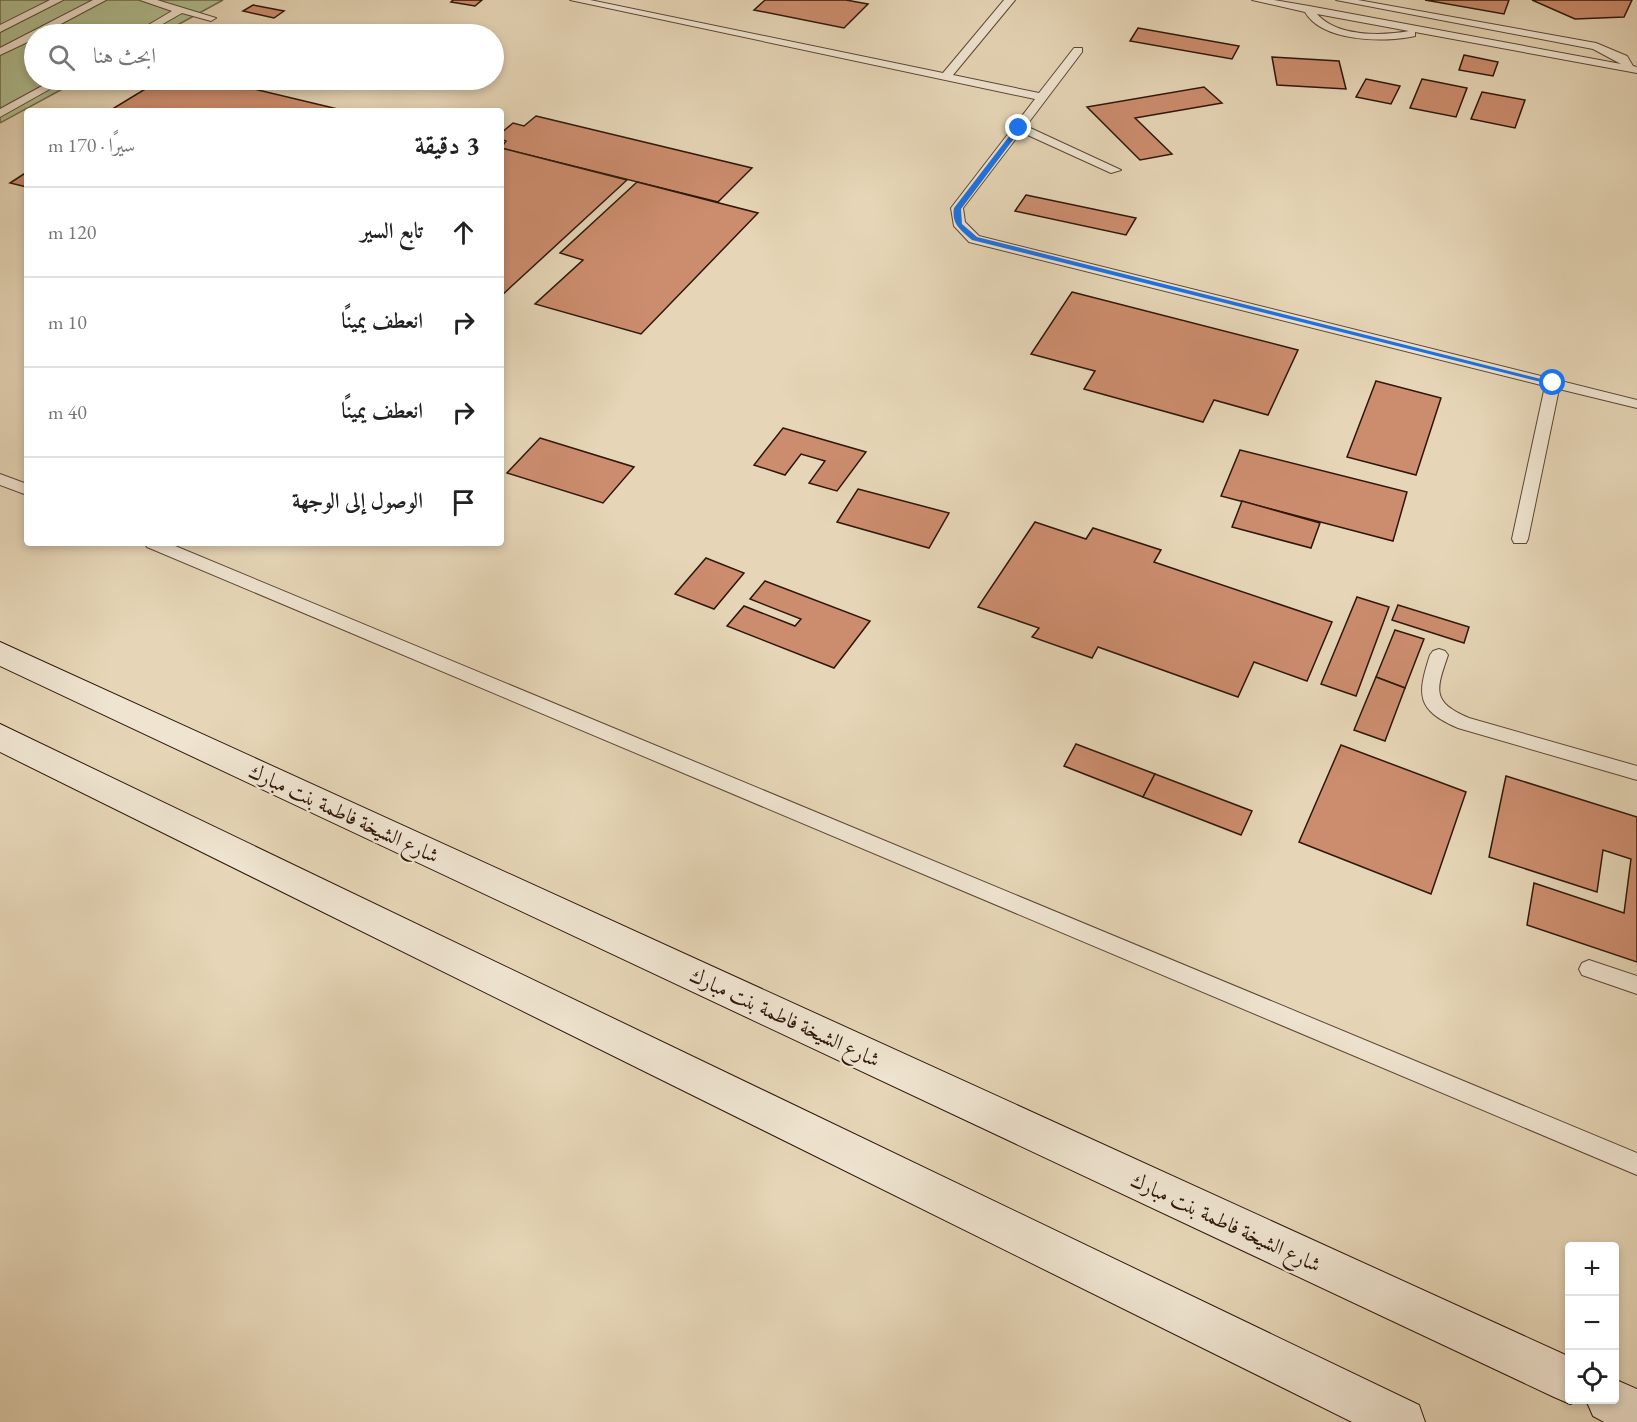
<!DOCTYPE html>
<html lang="ar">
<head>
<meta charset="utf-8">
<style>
	body { margin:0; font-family:"EB Garamond",Amiri,serif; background:#f6f6f6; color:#222; direction:rtl }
	.controls { position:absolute; right:18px; bottom:18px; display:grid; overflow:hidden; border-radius:6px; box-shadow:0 3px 9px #0003 }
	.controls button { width:54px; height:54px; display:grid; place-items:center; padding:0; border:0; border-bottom:2px solid #e0e0e0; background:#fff; color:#222; font:30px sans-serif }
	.stop { position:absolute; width:18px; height:18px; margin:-14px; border:4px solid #1a73e8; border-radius:50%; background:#fff }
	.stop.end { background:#1a73e8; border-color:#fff; box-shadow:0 2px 6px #0008 }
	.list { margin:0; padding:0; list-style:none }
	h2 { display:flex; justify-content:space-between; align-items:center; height:78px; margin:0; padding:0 24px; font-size:26px }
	h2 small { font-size:20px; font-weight:400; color:#767676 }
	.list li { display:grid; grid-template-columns:39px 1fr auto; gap:18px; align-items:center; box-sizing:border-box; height:90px; padding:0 24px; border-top:2px solid #e0e0e0 }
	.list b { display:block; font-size:22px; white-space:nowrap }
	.list em { font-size:20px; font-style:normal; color:#767676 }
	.icon { flex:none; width:33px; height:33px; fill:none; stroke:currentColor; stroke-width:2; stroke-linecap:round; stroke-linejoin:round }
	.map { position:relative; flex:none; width:1637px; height:1422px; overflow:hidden; direction:ltr }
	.search { position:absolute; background:#fff; box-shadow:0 3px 9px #0003; left:24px; top:24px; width:480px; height:66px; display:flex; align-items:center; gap:15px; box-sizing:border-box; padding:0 21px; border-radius:33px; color:#767676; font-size:22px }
	.panel { position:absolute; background:#fff; box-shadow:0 3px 9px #0003; left:24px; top:108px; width:480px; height:438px; border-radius:6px; direction:rtl }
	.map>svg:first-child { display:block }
	.green { fill:#b0bf92; stroke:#706a4e; stroke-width:1.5 }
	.building { fill:#cc8d6e; stroke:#2f160a; stroke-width:1.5 }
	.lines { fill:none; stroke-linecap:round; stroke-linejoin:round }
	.lane-casing { stroke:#5d4635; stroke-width:2 }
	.secondary-casing { stroke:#2f160a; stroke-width:2 }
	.lane { fill:#efe4d0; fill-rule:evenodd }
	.secondary { fill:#efe4d0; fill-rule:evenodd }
	.route { fill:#1a73e8 }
	.labels { text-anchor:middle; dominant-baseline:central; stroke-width:4.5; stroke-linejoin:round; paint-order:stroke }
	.street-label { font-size:21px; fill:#2f160a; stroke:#efe4d0 }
</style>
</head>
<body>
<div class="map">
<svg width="1637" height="1422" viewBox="0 0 1637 1422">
	<rect width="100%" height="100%" fill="#e6d6b7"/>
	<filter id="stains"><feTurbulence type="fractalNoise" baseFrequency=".00333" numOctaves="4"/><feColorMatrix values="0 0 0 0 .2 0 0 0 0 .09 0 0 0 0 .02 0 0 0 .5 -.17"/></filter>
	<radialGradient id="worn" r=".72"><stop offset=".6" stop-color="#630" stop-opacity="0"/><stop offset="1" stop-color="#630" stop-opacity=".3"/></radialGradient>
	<path class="green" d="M0 0H223L161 34H34V80H79L0 123Z"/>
	<g class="building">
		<path d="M453 0H482L475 6 451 2Z"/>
		<path d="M765 0H846L868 4 844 28 754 10Z"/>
		<path d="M1425 0H1509L1504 14Z"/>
		<path d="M1532 0H1632L1624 17 1575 19Z"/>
		<path d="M253 5 284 11 274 18 243 11Z"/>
		<path d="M1138 28 1239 46 1232 59 1130 41Z"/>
		<path d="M1464 55 1498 62 1493 76 1459 70Z"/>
		<path d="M1272 57 1339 61 1346 89 1277 85Z"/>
		<path d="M1366 79 1400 86 1391 104 1356 97Z"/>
		<path d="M1422 79 1467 88 1456 117 1410 108Z"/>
		<path d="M160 80H234L229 83 346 111H109Z"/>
		<path d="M1204 87 1222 103 1135 118 1172 154 1140 160 1087 107Z"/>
		<path d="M1482 92 1525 100 1515 128 1471 119Z"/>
		<path d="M536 116 752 168 718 202 501 148 506 141 501 139V133L513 123 524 126Z"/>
		<path d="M501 148 627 180 501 296Z"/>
		<path d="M27 172V187L10 183Z"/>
		<path d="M637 182 758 213 641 334 535 304 583 260 560 253Z"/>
		<path d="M1026 195 1136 218 1126 235 1015 211Z"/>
		<path d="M1072 292 1298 350 1268 415 1214 400 1203 422 1084 389 1095 371 1031 354Z"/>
		<path d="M1376 381 1441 398 1416 475 1347 457Z"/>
		<path d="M783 428 866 452 837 491 809 483 825 461 801 454 785 475 754 465Z"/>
		<path d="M540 438 634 467 603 503 507 473Z"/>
		<path d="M1240 450 1407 492 1393 541 1221 496Z"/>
		<path d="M858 489 949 513 929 548 837 522Z"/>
		<path d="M1242 501 1320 523 1311 548 1232 527Z"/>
		<path d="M1035 522 1086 539 1093 528 1161 550 1154 562 1332 622 1307 681 1254 662 1238 697 1098 647 1092 658 1032 637 1039 628 978 607Z"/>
		<path d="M706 558 744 573 714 609 675 594Z"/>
		<path d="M765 581 870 621 834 668 727 626 744 606 795 626 801 619 750 599Z"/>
		<path d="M1357 597 1389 607 1356 696 1321 684Z"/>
		<path d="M1398 605 1469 627 1464 643 1392 620Z"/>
		<path d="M1395 630 1424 639 1405 688 1376 677Z"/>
		<path d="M1376 677 1405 688 1385 741 1354 730Z"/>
		<path d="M1076 744 1155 774 1143 797 1064 766Z"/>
		<path d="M1341 745 1466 792 1431 894 1299 842Z"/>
		<path d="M1155 774 1252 811 1241 835 1143 797Z"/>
		<path d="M1506 776 1637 817V962L1527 925 1534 883 1624 913 1631 859 1603 850 1597 892 1489 857Z"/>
	</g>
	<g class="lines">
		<g class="lane-casing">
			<g id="lane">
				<path d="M50 0H63L0 32V25Z"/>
				<path d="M93 0H106L42 34H34V39L0 55V48Z"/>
				<path d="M140 0H157L216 18 211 21 182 13 145 34H133L172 11Z"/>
				<path d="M570 0H590L943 73 1004 0H1015L953 75 1039 93 1074 48H1082V52L1026 126 1121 170 1111 173 1021 132 963 208 965 222 979 236 1637 400V408L1559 389 1528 539 1526 543H1514L1512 539 1545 386 969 242 954 226 951 208 1035 99Z"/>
				<path d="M1252 0H1274L1309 6 1621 64 1593 49 1336 0H1358L1596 43 1627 56 1633 66 1637 67V73L1415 32V36C1385 43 1322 42 1305 12ZM1317 14 1409 31C1382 36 1337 37 1317 14Z"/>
				<path d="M53 80H66L0 117V109Z"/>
				<path d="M0 474 27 484V495L0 485Z"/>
				<path d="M145 543H168L1637 1153V1175L147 547Z"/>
				<path d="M1439 649 1445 651 1448 655C1436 690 1431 702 1469 718L1637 766V780L1458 728C1416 710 1417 695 1430 655L1433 651Z"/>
				<path d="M1589 960 1637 976V994L1582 975 1579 969 1582 963Z"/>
			</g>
		</g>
		<g class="secondary-casing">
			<g id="secondary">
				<path d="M0 642 1570 1357V1400H1581L1570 1404 1554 1397 0 666Z"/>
				<path d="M0 724 1419 1405 1425 1422H1352L0 752Z"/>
				<path d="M1614 1379 1637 1389V1422H1604L1593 1416 1586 1400H1614Z"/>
			</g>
		</g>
		<use href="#lane" class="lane"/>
		<use href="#secondary" class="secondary"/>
	</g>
	<path class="route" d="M1017 126 1022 128 961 209 962 224 977 237 1557 383 1553 385 972 240C961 230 951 224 954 208Z"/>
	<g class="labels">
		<g class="street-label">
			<text transform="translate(344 813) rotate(25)">شارع الشيخة فاطمة بنت مبارك</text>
			<text transform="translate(785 1017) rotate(25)">شارع الشيخة فاطمة بنت مبارك</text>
			<text transform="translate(1226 1222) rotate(25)">شارع الشيخة فاطمة بنت مبارك</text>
		</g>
	</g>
	<rect width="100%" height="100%" filter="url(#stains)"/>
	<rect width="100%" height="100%" fill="url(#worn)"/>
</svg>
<div class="controls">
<button>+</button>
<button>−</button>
<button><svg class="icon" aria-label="locate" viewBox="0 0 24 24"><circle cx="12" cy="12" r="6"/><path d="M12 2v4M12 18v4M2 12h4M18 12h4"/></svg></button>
</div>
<div class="stop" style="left:1553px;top:383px"></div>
<div class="stop end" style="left:1019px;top:128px"></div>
<div class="search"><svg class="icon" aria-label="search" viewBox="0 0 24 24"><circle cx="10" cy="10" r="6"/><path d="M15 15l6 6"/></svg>ابحث هنا</div>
<section class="panel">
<h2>3 دقيقة<small>سيرًا · 170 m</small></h2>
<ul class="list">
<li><svg class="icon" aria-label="ahead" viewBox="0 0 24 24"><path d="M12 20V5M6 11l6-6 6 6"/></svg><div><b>تابع السير</b></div><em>120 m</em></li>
<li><svg class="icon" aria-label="right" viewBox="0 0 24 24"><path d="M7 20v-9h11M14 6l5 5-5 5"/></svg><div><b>انعطف يمينًا</b></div><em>10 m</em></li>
<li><svg class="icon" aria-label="right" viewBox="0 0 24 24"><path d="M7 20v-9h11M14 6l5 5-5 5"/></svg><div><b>انعطف يمينًا</b></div><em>40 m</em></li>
<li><svg class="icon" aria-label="arrive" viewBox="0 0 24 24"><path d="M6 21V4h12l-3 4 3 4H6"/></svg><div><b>الوصول إلى الوجهة</b></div></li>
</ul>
</section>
</div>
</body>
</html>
